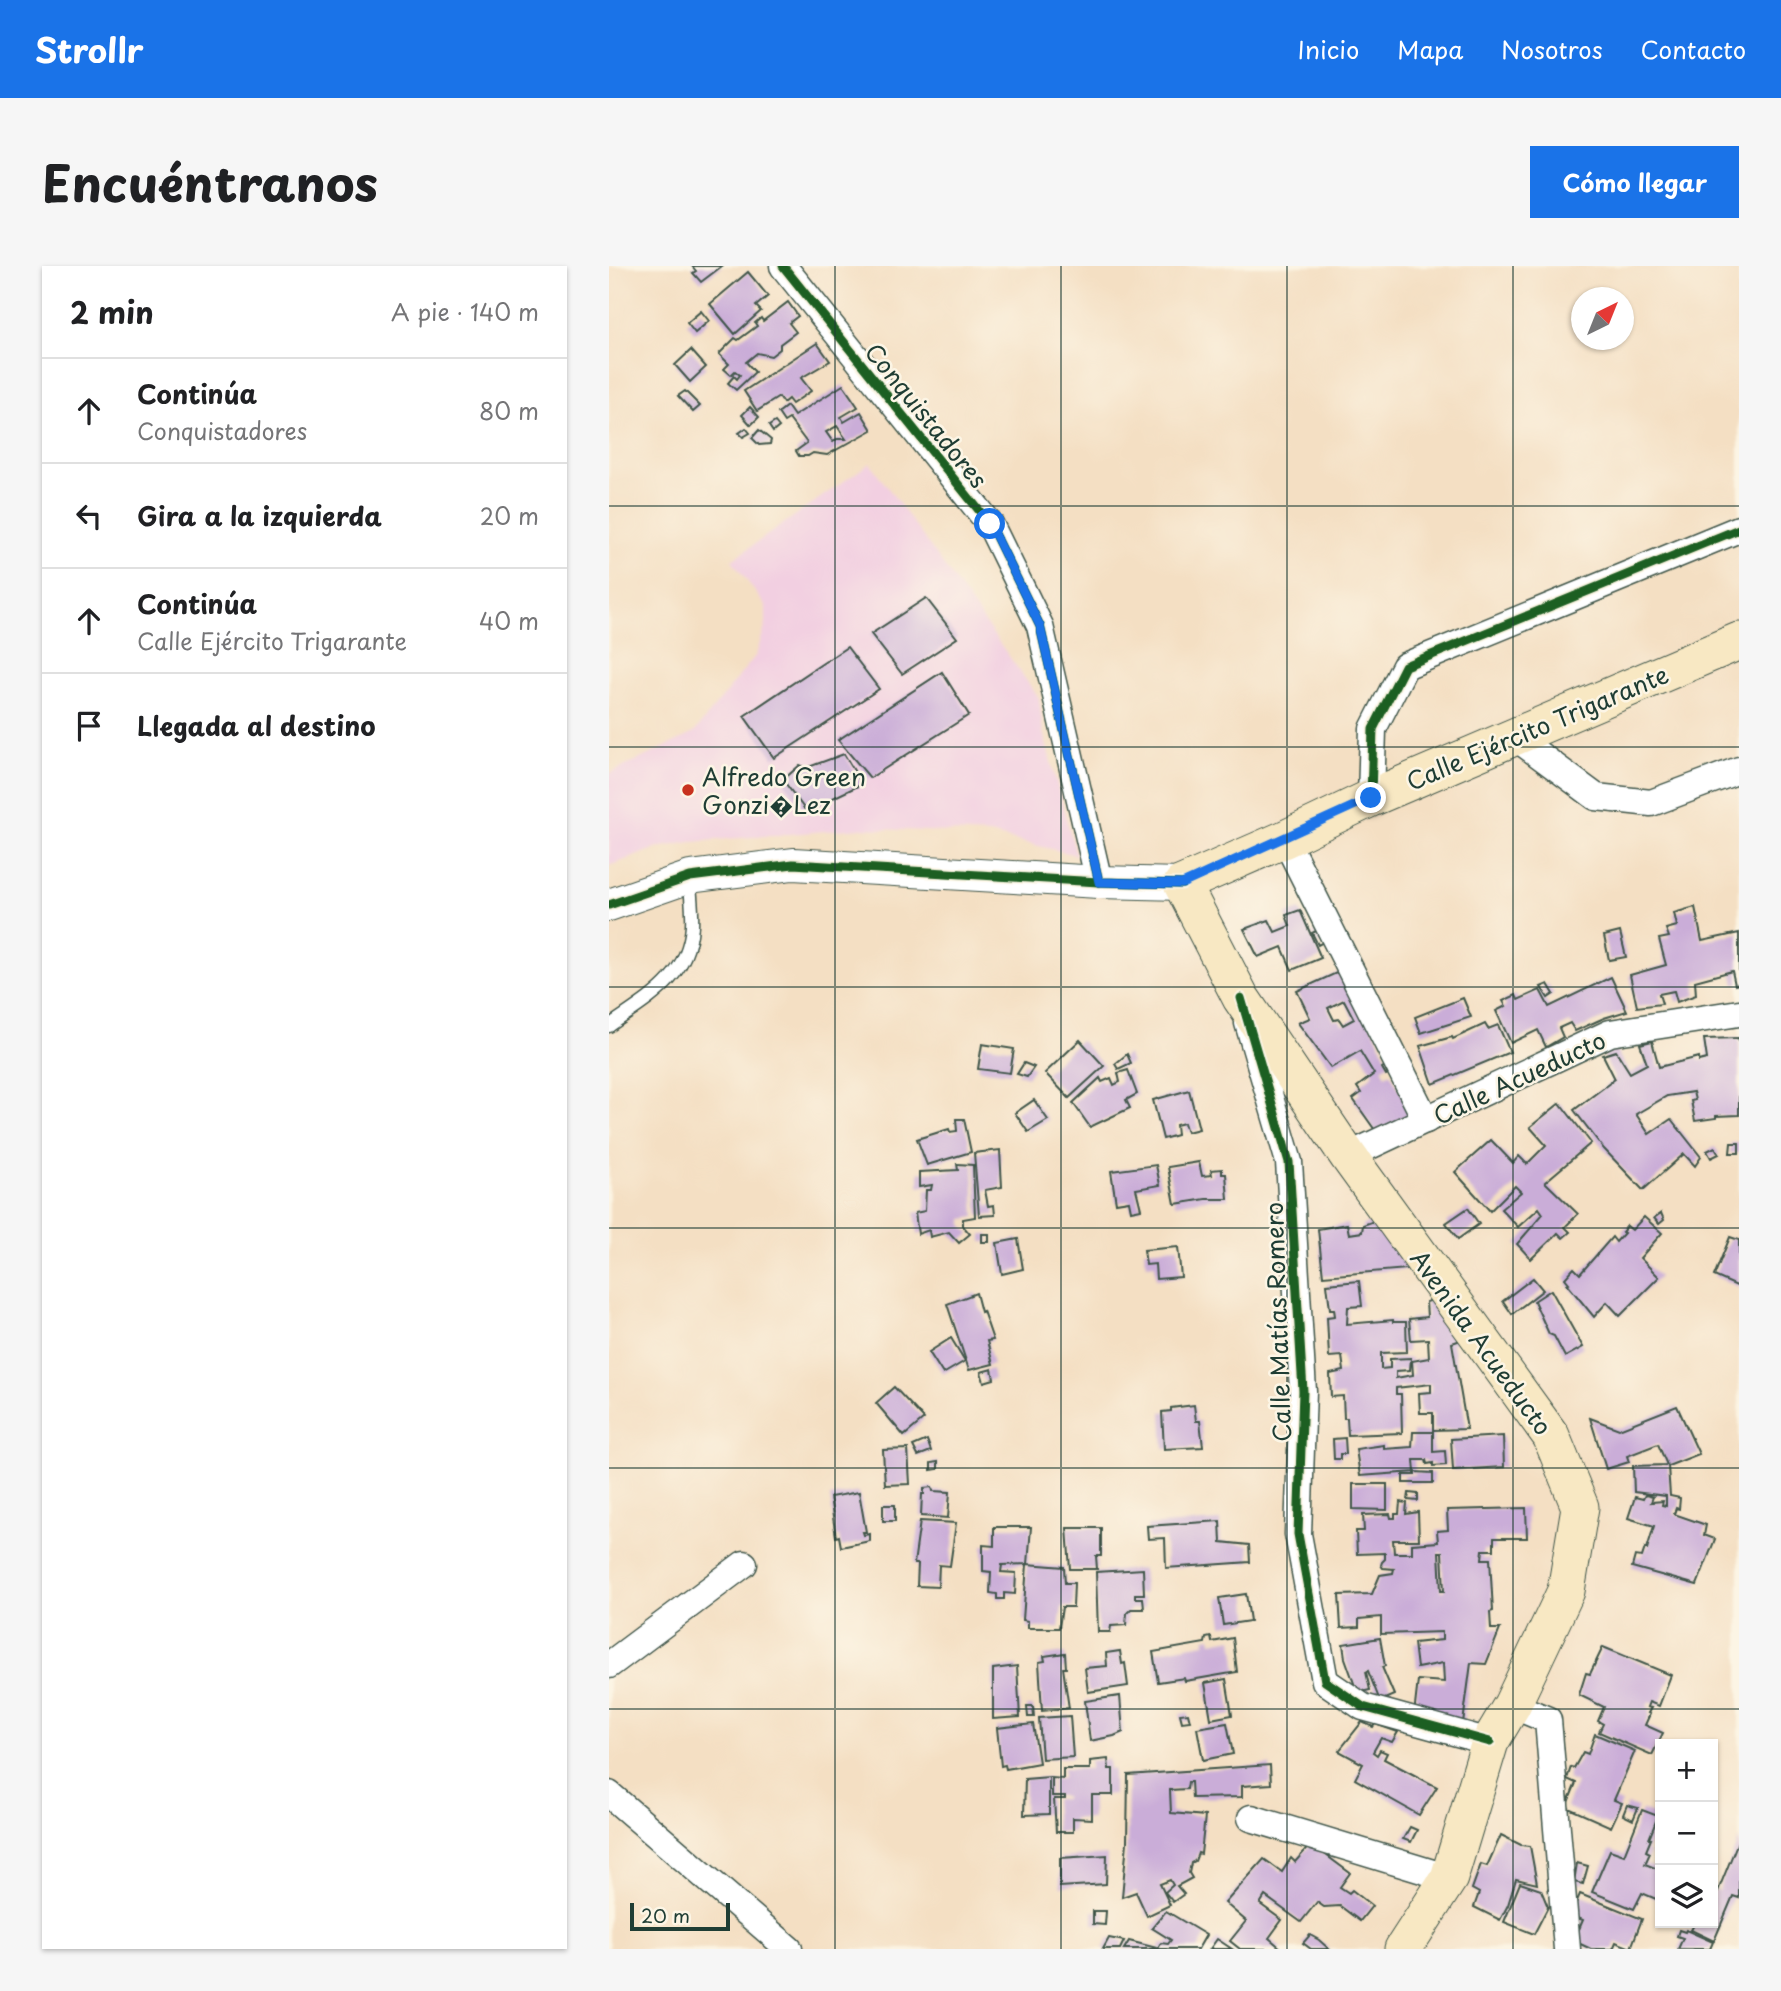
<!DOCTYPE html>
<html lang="es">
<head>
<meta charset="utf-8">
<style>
	body { margin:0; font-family:"Playpen Sans",sans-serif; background:#f6f6f6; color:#202124 }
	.controls { position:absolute; right:21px; bottom:21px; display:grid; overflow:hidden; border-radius:0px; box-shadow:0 2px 5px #0004 }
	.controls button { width:63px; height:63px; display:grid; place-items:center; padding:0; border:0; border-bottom:2px solid #e0e0e0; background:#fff; color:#202124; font:35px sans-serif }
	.compass { position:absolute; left:962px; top:21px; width:63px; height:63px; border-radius:50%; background:#fff; box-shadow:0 2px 5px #0004; rotate:43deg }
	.scale { position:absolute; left:21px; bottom:18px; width:100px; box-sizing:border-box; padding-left:7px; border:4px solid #1f3d34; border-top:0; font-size:19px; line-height:24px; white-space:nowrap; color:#1f3d34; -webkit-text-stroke:5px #fcf5e5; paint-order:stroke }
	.stop { position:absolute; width:21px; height:21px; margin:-16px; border:5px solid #1a73e8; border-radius:50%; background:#fff }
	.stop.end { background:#1a73e8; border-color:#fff; box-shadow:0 2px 7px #0008 }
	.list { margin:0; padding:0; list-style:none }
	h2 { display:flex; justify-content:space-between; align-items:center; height:91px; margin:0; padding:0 28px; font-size:30px }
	h2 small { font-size:23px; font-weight:400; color:#757577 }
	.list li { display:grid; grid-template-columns:46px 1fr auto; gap:21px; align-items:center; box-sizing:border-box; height:105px; padding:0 28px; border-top:2px solid #e0e0e0 }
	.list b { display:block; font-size:26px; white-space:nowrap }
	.list p { margin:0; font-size:23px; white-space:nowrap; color:#757577 }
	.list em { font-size:23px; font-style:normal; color:#757577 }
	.icon { flex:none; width:38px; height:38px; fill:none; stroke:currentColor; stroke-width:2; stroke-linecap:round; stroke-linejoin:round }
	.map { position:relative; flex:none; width:1130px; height:1683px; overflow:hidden; border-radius:0px }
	header { display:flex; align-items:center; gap:42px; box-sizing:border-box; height:98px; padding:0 35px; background:#1a73e8; color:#fff }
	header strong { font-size:33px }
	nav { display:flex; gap:38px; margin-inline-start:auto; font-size:24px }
	.intro { display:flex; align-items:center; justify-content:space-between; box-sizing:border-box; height:168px; padding:0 42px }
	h1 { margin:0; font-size:49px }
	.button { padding:18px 32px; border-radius:0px; background:#1a73e8; color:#fff; font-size:24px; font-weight:700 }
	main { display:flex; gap:42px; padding:0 42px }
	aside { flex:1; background:#fff; border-radius:0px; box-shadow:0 2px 5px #0004 }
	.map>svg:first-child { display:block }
	.built { fill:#f2cfe1 }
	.building { fill:#caadd8; fill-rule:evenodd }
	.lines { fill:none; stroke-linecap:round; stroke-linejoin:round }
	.service-casing { stroke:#3f5549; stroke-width:15 }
	.minor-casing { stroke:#3f5549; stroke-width:29 }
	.tertiary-casing { stroke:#3f5549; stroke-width:34 }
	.secondary-casing { stroke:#3f5549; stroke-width:39 }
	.service { stroke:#fff; stroke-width:12 }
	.minor { stroke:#fff; stroke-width:26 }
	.tertiary { stroke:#fff; stroke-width:32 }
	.secondary { stroke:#f8e8c3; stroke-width:37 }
	.cycleway-casing { stroke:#fcf5e5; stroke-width:13 }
	.cycleway { stroke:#1b5e20; stroke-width:9 }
	.route { stroke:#1a73e8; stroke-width:9 }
	.grid { fill:none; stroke:#1f3d34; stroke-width:2; stroke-opacity:0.55 }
	.poi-dot { fill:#c8321e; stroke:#fcf5e5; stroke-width:2.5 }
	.labels { text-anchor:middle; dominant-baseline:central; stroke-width:5; stroke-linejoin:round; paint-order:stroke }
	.street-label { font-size:24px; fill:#1f3d34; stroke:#fcf5e5 }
	.poi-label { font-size:24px; fill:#1f3d34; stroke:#fcf5e5; text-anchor:start }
</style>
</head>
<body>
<header>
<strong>Strollr</strong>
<nav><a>Inicio</a><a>Mapa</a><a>Nosotros</a><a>Contacto</a></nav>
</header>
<div class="intro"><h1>Encuéntranos</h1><a class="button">Cómo llegar</a></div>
<main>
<aside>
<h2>2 min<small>A pie · 140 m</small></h2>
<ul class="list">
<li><svg class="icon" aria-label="ahead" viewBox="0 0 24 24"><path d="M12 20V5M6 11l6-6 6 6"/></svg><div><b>Continúa</b><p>Conquistadores</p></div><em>80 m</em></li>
<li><svg class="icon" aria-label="left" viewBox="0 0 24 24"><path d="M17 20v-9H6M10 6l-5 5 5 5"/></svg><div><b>Gira a la izquierda</b></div><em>20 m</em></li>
<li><svg class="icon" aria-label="ahead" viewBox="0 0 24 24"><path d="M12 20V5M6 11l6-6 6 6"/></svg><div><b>Continúa</b><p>Calle Ejército Trigarante</p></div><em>40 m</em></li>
<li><svg class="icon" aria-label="arrive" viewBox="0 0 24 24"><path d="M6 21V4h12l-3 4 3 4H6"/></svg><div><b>Llegada al destino</b></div></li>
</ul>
</aside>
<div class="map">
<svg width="1130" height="1683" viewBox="0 0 1130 1683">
	<rect width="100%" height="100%" fill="#fcf5e5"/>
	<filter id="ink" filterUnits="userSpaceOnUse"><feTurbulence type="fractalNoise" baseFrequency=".0143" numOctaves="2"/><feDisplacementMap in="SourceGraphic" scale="14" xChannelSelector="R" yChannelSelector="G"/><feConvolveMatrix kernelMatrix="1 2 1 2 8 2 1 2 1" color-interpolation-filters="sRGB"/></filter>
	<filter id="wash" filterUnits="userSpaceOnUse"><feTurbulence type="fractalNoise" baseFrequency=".00686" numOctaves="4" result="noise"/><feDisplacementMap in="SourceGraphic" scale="28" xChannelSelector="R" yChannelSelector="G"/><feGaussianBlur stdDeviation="1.57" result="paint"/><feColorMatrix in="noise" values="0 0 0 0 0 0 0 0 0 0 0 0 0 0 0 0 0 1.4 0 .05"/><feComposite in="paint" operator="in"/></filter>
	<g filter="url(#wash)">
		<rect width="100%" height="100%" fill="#f4dfc3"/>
		<path class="built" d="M261 197 430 432 434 466 467 589 380 568 253 562 82 576 48 582 0 600V508L85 467 147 389 157 358V341L123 294Z"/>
		<g id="blocks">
			<g class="building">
				<path d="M83 0H113L92 16 84 7 87 5Z"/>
				<path d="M139 6 159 30 147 40 152 45 126 68 101 38Z"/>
				<path d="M179 36 189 50 180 57 187 66 171 78V83L162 90 148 87 137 96 146 106 127 124 119 117 125 110 128 113 131 109 126 105 122 109 115 103 120 98 110 88 126 72 129 74 148 60 146 57 152 52 154 55Z"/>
				<path d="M92 45 100 55 86 67 78 57Z"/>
				<path d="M208 77 221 95 192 112 202 125 183 138 179 133 174 137 170 131 148 145 135 125Z"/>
				<path d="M82 84 97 101 81 116 66 99Z"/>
				<path d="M234 119 249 141 232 151 235 156 252 146 263 164 218 189 204 187 199 190H190L187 185 198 177 180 153 175 156 169 147 178 140 185 150ZM228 160 237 173H228L224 176 217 166Z"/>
				<path d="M76 125 91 140 84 146 69 130Z"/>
				<path d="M141 141 150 151 142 159 133 149Z"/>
				<path d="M166 156 170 161 164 166 160 160Z"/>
				<path d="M137 162 141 167 134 171 130 167Z"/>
				<path d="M150 164 162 174 161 178 150 179 143 172Z"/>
				<path d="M317 332 348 372 293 408 262 368Z"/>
				<path d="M238 381 270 423 165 492 135 450Z"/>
				<path d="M333 406 360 449 261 512 229 474Z"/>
				<path d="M235 488 253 518 197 545 174 514 191 499 197 502Z"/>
				<path d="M1086 641 1093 675 1130 667V718L1126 719 1123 705 1086 715 1087 729 1068 736 1065 725 1050 728 1053 738 1028 741 1021 709 1057 699 1050 673 1060 671 1057 663 1068 660 1065 647Z"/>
				<path d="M691 644 712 692 683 704 673 681 649 691 635 663 660 654 666 666 681 660 677 649Z"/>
				<path d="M715 661 720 673 709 679 703 667Z"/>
				<path d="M1011 666 1017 691 1000 694 995 670Z"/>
				<path d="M736 703 780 797 773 802 777 809 781 807 804 846 768 867 744 833 752 827 748 821 765 808 751 785 722 802 689 757 701 752 688 725ZM735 734 745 753 734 759 730 753 725 754 719 742Z"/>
				<path d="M1002 711 1018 745 995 752 966 765 961 757 950 762 954 771 937 781 929 764 902 777 887 745 897 740 894 735 907 729 909 734 931 724 940 741Z"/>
				<path d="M939 718 945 728 939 732 932 721Z"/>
				<path d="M854 732 862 751 812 767 806 751Z"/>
				<path d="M876 758 879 763 889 759 901 786 824 818 811 780 843 771 844 773Z"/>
				<path d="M1130 772V849L1107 850V852L1086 855 1082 835 1086 834 1084 826 1058 830 1027 848 1040 868 1062 853 1092 891 1086 900 1075 888 1034 924 995 883 965 844 1006 813 994 789 1007 785 1021 807 1038 798 1031 778 1043 775 1050 801 1090 791V795L1098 793 1095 773Z"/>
				<path d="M471 774 495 800 460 832 436 807Z"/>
				<path d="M373 778 405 783 401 807 369 803Z"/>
				<path d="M518 788 522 797 509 803 506 798Z"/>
				<path d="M415 797 425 801 418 811 408 808Z"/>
				<path d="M519 804 528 828 517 834 521 842 481 861 464 837 491 812 493 816 502 812 505 819 511 816 509 807Z"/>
				<path d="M580 824 590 863 578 866 575 857 567 859 568 869 554 873 544 834Z"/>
				<path d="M425 834 439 854 419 866 406 847Z"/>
				<path d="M951 837 982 877 936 916 969 948 956 961 961 966 954 972 949 967 922 993 908 978 934 948 930 942 909 961 892 943 912 926 906 920 881 945 846 906 882 874 904 897 910 890 918 898 937 879 921 861Z"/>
				<path d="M347 853H355L362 886 318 899 308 873 340 863 341 866 348 865Z"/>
				<path d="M1122 877H1130V887H1121Z"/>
				<path d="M1106 881 1110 888 1102 892 1098 885Z"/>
				<path d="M391 884 393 921 376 924 379 940 385 939 386 949 370 950 365 887Z"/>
				<path d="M590 896 593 910 603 909 602 904 613 903V908H617L619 933H597L566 938 559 901Z"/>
				<path d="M348 898 364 899 366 951 354 953V960L361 968 350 977 340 966 321 971 320 964 309 968 306 947 316 945 317 924H322L323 919 310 921V906L349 904Z"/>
				<path d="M547 899 551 919 527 923 532 943 522 945 520 935 507 937 502 905Z"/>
				<path d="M859 942 870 958 849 973 837 957Z"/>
				<path d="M1052 947 1055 954 1050 958 1045 952Z"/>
				<path d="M1035 951 1053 967 1031 992 1050 1011 1011 1050 998 1036 985 1051 958 1018 960 1017 956 1012 965 1002 971 1008 1003 971 1007 976 1015 967 1013 966 1018 960 1023 964Z"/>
				<path d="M768 954 799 1003 714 1010 709 963 738 958 740 968 753 966 754 959Z"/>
				<rect x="373" y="968" width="7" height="8"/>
				<path d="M1121 971 1130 974V1021L1105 1010Z"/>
				<path d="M409 973 414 1003 393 1008 388 977Z"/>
				<path d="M569 981 572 1011 547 1013 546 998 537 999 535 984Z"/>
				<path d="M924 1012 934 1024 903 1048 894 1035Z"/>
				<path d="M750 1015 753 1040 739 1041 738 1058 784 1054V1056H797L798 1086 772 1087V1103L781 1102V1093L802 1092 801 1104 787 1105V1112L804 1109 803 1095 820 1092 819 1073 802 1074 800 1053 818 1051 817 1036 824 1034 852 1074 843 1077 858 1163 824 1164V1147H811L810 1127 822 1126V1118L787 1122V1128H792L793 1167 739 1169 738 1152H735L734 1130 722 1131 721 1108 735 1105 733 1090 720 1091 718 1051 726 1050 725 1043H721L718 1018Z"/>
				<path d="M942 1024 974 1081 956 1091 945 1070 940 1068 925 1035Z"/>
				<path d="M367 1027 372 1046 374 1045 384 1074 378 1075 384 1098 360 1104 338 1038Z"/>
				<path d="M342 1072 356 1095 334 1108 320 1086Z"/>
				<path d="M383 1103 385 1113 375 1116 372 1106Z"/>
				<path d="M285 1121 315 1153 295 1170 267 1137Z"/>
				<path d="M585 1139 587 1155H591L594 1181 555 1183 553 1146 562 1145V1142Z"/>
				<path d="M1068 1140 1090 1188 1059 1200 1061 1230 1071 1232 1070 1243 1067 1242 1065 1248 1097 1259 1095 1269 1106 1273 1088 1319 1023 1301 1026 1290 1033 1291 1036 1282 1038 1283 1045 1260 1019 1252 1026 1231 1034 1233 1036 1229 1044 1231 1042 1236 1054 1235 1053 1239 1057 1240V1230L1025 1226 1024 1200 1058 1199 1049 1178 1018 1190 1020 1196 997 1203 981 1152 1010 1163Z"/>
				<path d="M804 1166H824V1186L836 1185 837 1199 824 1200V1197L818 1198 817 1194H805L806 1206 751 1210 747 1183 775 1179V1183L803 1181Z"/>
				<path d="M894 1170 895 1201 844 1204 842 1173Z"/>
				<path d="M736 1172 737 1188H731V1193H725L724 1173Z"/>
				<path d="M318 1174 322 1185 309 1190 304 1180Z"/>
				<path d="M299 1183 301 1218 276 1219 274 1184Z"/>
				<path d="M329 1196V1203L322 1204V1197Z"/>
				<path d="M806 1206 824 1207V1217H794V1209H806Z"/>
				<path d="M744 1218H778V1244L744 1243Z"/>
				<path d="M323 1221 324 1225 341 1226 339 1252 312 1250 313 1228H315V1222Z"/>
				<path d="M250 1226 257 1266H254L255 1269 261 1268V1275L232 1281 230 1270 227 1271 221 1231Z"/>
				<path d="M800 1227 809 1228V1235L799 1234Z"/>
				<path d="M791 1236 798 1237 797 1248 809 1246 810 1274H784L785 1287H803V1278L829 1276 828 1265 839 1264 838 1244 917 1242 918 1272H885V1284H874L873 1293H881L884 1345 881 1346 882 1363H891L877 1398 862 1397 854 1457 805 1449 809 1414 835 1416 834 1397 808 1402 805 1377 833 1374V1366L772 1368V1351L750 1353V1361L732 1362 730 1329 763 1328 771 1309 784 1307 785 1303 774 1302 772 1299 773 1296 776 1293V1287L748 1288 747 1265H755L754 1249 781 1248 782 1252H786V1248H790ZM830 1286H833L835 1325H832Z"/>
				<rect x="274" y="1239" width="12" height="16"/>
				<path d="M311 1255 347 1257 341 1300 330 1299 329 1321 308 1320 309 1298H305Z"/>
				<path d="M611 1255 612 1276 640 1279 641 1296 557 1302 556 1272 539 1273 538 1260Z"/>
				<path d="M385 1261H422L419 1298 393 1299 392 1306 407 1307 406 1328 395 1327V1333H388V1328L381 1327 382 1306 374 1305V1279L385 1280Z"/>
				<path d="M458 1262H492V1290H487L488 1303H461Z"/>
				<path d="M418 1298 455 1301 456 1317H465L464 1341H453L450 1362H419V1355L414 1354Z"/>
				<path d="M534 1303 535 1328H526V1332H534L535 1343H522L518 1347 517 1359 502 1360 501 1366H489L487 1306Z"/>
				<path d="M637 1328 641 1355 614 1359 610 1332Z"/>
				<path d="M602 1371 603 1376 624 1372 628 1406 576 1415 575 1412 549 1416 544 1386 596 1377 597 1372Z"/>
				<path d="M771 1372 776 1400 773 1401 785 1429 771 1435 759 1405 757 1406 761 1424 752 1426 746 1420 736 1392 734 1378Z"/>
				<path d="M994 1381 1062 1409 1050 1440 1040 1436 1038 1441 1042 1442 1039 1447 1041 1448 1036 1459 1054 1467 1043 1489 990 1466 994 1458 989 1455 995 1441 970 1429 977 1407 981 1408Z"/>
				<path d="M511 1385 513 1398 516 1397 519 1420 479 1426 476 1402 498 1400 497 1387Z"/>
				<path d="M456 1387 457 1402H454L460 1442 433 1445 430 1396 436 1395 435 1390Z"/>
				<path d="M408 1400 411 1451 384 1453V1403Z"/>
				<path d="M617 1413 623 1449 602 1453 596 1417Z"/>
				<path d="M511 1430 514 1466 505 1470 481 1475 476 1435Z"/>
				<path d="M418 1440H424L425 1451H419Z"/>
				<path d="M579 1447 581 1455 573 1456 571 1448Z"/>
				<path d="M461 1450 464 1491 433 1493 430 1452Z"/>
				<path d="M753 1456 764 1461 766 1458 789 1466 783 1476 772 1472 764 1486 768 1489 771 1484 778 1487 775 1493 828 1521 810 1549 746 1513 754 1498 730 1485Z"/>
				<path d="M618 1457 624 1488 594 1494 588 1462Z"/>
				<path d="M424 1458 430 1497 397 1503 396 1499 392 1500 388 1462Z"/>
				<path d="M986 1468 1026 1485 1005 1534 1013 1537 1002 1561 957 1541 967 1517 958 1513 962 1501 965 1502 974 1486 979 1488Z"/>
				<path d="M499 1493 500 1503H504V1529H483V1553L464 1552V1566H447L445 1533H456V1530H443V1512L454 1513V1503H481V1495Z"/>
				<path d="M661 1499 662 1518 633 1520V1531L583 1532 582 1516H579L578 1523 561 1524 562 1547 596 1550 592 1588 589 1587 586 1595 582 1597 580 1607 583 1612 568 1620 575 1628 564 1636 556 1626 564 1619 561 1614 551 1618 561 1639 538 1650 527 1626 513 1631 518 1576 519 1509Z"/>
				<path d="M440 1511V1548L415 1549 416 1513Z"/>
				<path d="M1018 1539 1029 1542 1024 1554 1014 1549Z"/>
				<path d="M1033 1544 1049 1550 1040 1573H1042L1037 1585 1041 1587 1036 1598 1051 1604V1626L1047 1633 1033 1627 1025 1643 983 1626 1001 1584 1015 1589Z"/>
				<path d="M801 1561 808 1564 802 1576 794 1573Z"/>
				<path d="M892 1569 912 1579 921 1580 928 1618 907 1613 899 1639 891 1654 865 1641 870 1627 863 1623 872 1598 878 1600Z"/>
				<path d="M1130 1573V1632L1124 1630 1105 1675 1082 1664 1086 1657H1104V1623L1109 1625Z"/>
				<path d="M702 1578 741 1607 731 1621 740 1627 743 1624 763 1640 751 1655 731 1640 715 1641 708 1636 692 1656 656 1630 651 1638 673 1654 660 1672 673 1683H631L621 1675 637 1655 616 1637 655 1593 673 1606 682 1592 686 1596Z"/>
				<path d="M498 1589 497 1618 451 1621V1592Z"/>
				<path d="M968 1597 979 1600 974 1618 965 1616Z"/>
				<path d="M911 1617 932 1624 939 1641 925 1668 895 1656Z"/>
				<path d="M971 1628 1033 1653 1022 1682 1007 1676 1004 1683H982L965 1675 974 1654 962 1649Z"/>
				<path d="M484 1645H497L496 1659 484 1658Z"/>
				<path d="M557 1645 597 1669 589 1683H549L552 1677 559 1678 562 1674 543 1662Z"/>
				<path d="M1070 1664 1076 1666 1077 1664 1104 1676 1101 1683H1069L1074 1672 1068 1670Z"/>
				<path d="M701 1669 710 1674 720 1683H702L694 1677Z"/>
				<path d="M500 1672 515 1675 511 1683H494Z"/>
				<path d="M608 1673 623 1683H601Z"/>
				<path d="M520 1675 548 1682V1683H515Z"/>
			</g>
		</g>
	</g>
	<g filter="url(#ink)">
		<use href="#blocks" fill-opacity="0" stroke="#3f5549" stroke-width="2"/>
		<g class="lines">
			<g class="service-casing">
				<path id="service" d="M0 760C38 733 79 713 83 660 84 644 81 627 81 611"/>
			</g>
			<g class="minor-casing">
				<g id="minor">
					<path d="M174 0 381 258 431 360 490 616"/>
					<path d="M906 471 987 531 1042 537 1130 504"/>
					<path d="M762 532 764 463 796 400 1130 263"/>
					<path d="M676 573 817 854"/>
					<path d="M639 757 680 896 694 1125 689 1268 716 1415 754 1441 881 1476"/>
					<path d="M739 890 1001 767 1130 747"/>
					<path d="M0 1399 135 1298"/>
					<path d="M903 1439 939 1454 958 1683"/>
					<path d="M0 1528 180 1683"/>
					<path d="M642 1552 840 1612"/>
				</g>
			</g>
			<g class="tertiary-casing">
				<path id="tertiary" d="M0 639 81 611 184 598 490 616 573 618"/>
			</g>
			<g class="secondary-casing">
				<path id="secondary" d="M794 1683 840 1612 881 1476 903 1439 957 1325 971 1241 942 1170 739 890 632 732 573 618 676 573 762 532 1130 375"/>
			</g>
			<use href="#service" class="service"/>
			<use href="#minor" class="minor"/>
			<use href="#tertiary" class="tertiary"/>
			<use href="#secondary" class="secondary"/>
			<g class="cycleway-casing">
				<g id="cycleway">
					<path d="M174 0 381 258 431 360 490 616"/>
					<path d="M762 532 764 463 796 400 1130 263"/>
					<path d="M0 639 81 611 184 598 490 616 573 618"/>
					<path d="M632 732 680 896 694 1125 689 1268 716 1415 754 1441 881 1476"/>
				</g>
			</g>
			<use href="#cycleway" class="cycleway"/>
		</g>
	</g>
	<g class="lines" filter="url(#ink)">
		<path class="route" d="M381 258 431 360 490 616 573 618 762 532"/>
	</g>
	<path class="grid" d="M226 0V1683M452 0V1683M678 0V1683M904 0V1683M0 240H1130M0 481H1130M0 721H1130M0 962H1130M0 1202H1130M0 1443H1130"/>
	<circle class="poi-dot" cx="79" cy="524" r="7"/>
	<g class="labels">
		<g class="street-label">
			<text transform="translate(318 149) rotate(51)">Conquistadores</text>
			<text transform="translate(928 461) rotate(-23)">Calle Ejército Trigarante</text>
			<text transform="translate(910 811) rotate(-25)">Calle Acueducto</text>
			<text transform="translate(668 1056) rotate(-92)">Calle Matías Romero</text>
			<text transform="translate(873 1076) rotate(54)">Avenida Acueducto</text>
		</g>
		<g class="poi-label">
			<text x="93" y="510">Alfredo Green<tspan x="93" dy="28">Gonzi�Lez</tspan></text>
		</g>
	</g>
</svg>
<div class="controls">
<button>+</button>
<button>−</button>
<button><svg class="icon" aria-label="layers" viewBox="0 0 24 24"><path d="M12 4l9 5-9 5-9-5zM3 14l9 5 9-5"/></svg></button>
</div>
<svg class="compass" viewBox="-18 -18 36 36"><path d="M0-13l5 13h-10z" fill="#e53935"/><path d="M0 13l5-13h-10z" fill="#757577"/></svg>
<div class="scale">20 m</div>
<div class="stop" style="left:381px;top:258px"></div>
<div class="stop end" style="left:762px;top:532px"></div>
</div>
</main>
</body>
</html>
